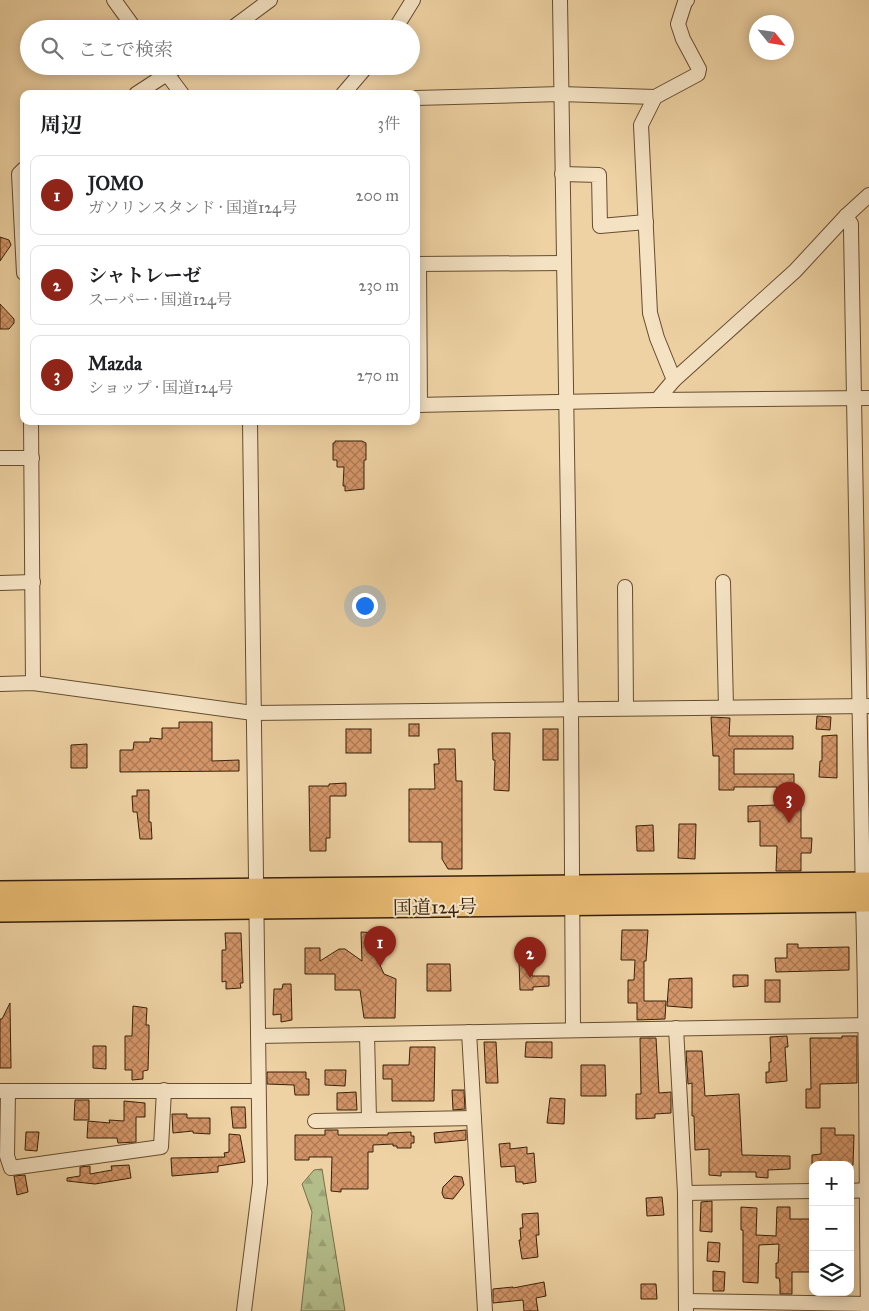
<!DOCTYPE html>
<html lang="ja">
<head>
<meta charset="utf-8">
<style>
	body { margin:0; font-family:"IM FELL Great Primer","Noto Serif JP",serif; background:#f6f6f6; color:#202124 }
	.controls { position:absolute; right:15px; bottom:15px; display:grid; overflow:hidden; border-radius:10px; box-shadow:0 2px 12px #0003 }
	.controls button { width:45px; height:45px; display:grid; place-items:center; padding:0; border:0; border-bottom:1px solid #e0e0e0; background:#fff; color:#202124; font:25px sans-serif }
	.compass { position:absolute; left:749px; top:15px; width:45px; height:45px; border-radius:50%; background:#fff; box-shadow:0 2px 12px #0003; rotate:120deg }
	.you { position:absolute; left:364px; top:605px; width:18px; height:18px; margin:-12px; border:4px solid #fff; border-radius:50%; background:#1a73e8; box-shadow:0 0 0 8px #1a73e833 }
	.badge { display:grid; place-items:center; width:32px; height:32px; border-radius:50%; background:#8f2418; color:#fff; font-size:16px; font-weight:700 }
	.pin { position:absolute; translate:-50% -41px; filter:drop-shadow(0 1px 2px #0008) }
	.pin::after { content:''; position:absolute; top:26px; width:18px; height:15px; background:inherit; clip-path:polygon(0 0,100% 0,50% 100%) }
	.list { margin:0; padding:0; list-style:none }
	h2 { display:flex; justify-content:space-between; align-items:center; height:65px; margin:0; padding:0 20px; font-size:21px }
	h2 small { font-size:16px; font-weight:400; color:#757577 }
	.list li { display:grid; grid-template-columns:32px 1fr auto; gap:15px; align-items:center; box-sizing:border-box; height:80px; margin:0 10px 10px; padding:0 10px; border:1px solid #e0e0e0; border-radius:10px }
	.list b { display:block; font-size:19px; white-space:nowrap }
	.list p { margin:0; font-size:16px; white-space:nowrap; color:#757577 }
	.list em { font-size:16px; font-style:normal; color:#757577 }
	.icon { flex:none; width:28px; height:28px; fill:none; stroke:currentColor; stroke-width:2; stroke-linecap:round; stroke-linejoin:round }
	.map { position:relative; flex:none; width:869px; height:1311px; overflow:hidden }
	.search { position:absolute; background:#fff; box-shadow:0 2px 12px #0003; left:20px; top:20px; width:400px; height:55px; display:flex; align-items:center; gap:12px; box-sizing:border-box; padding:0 18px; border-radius:28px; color:#757577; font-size:19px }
	.panel { position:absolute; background:#fff; box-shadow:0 2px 12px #0003; left:20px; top:90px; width:400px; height:335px; border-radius:10px }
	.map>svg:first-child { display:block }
	.forest { fill:url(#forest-firs); stroke:#766f4a }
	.building { fill:url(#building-cross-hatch); stroke:#38210b }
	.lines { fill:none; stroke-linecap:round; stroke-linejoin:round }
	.minor-casing { stroke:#664d31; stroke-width:16 }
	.highway-casing { stroke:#38210b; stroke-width:24 }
	.minor { stroke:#f4e2c3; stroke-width:14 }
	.highway { stroke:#e7b972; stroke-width:21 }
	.labels { text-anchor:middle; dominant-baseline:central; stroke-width:4; stroke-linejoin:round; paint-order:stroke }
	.street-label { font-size:19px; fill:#38210b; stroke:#f4e2c3 }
</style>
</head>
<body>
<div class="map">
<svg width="869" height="1311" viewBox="0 0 869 1311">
	<defs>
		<pattern id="forest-firs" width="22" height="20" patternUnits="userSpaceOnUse" patternTransform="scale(1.25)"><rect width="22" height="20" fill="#b3bd8a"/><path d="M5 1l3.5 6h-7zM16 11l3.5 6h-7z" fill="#9ba276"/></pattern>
		<pattern id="building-cross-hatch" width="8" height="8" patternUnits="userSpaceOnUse" patternTransform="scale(1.25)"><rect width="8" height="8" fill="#d39568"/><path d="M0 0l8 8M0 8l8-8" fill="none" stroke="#ac7954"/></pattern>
	</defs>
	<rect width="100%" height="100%" fill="#eed2a3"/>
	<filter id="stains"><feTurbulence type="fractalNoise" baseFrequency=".004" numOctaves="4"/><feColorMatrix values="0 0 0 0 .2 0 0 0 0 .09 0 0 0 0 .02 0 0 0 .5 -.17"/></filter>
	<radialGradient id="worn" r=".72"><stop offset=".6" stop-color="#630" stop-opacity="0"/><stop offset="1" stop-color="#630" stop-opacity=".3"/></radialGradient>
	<path class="forest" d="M322 1169 345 1311H301L312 1212 302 1184 314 1170Z"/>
	<g class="building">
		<path d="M0 237 9 240 11 245 0 261Z"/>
		<path d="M0 304 14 319V323L9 329H0Z"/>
		<path d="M335 441H362L366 443V460H364V489L345 491V486H343L344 467H337V460H333V443H335Z"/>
		<path d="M817 716 831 717 830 730 816 729Z"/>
		<path d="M711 717 730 718 729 736H793V749H734V774H794V791H801V838H812L811 853H801V871H776L777 846H760V821L748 822V806L777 805V787H734V790H719V756H713Z"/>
		<path d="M179 722H212V761L239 760V771L120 772V750H133L134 742H150V738L162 739V728H179Z"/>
		<rect x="409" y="724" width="10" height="12"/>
		<rect x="346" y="729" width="25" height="24"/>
		<rect x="543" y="729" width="15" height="31"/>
		<path d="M492 733H510L509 791 494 790 495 760H493Z"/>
		<path d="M837 735V778L819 777 820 761H822V736Z"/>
		<path d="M87 744V768H71V745Z"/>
		<path d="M438 749H455L456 781H462V869H448L442 859V842H409V789H435L434 764H439Z"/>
		<path d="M346 783V796H330V838H326V851H310L309 786H329V784Z"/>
		<path d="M137 790H149V822H151L152 839H140L137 812H133L132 796H137Z"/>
		<path d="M679 824H696L695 859 678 858Z"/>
		<path d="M653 825 654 851H637L636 826Z"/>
		<path d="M622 930H648L646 961H644V1001H666L665 1019 637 1020V1003H628V980H634L635 960H621Z"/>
		<path d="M361 932 378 933 379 963 384 974 396 979 395 1018H364L360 990H335V974H305V948H320V961L339 949H345L362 961Z"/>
		<path d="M225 933H241L243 983H240L241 988 226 989V981L222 982V950H226Z"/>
		<path d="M787 944H798V948L849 947V970L776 972 775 958H787Z"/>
		<path d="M532 960V976H549V986L533 987V990H520L519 961Z"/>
		<path d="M427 964H450L451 991H427Z"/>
		<path d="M733 975H748V986L733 987Z"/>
		<path d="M692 978V1008L667 1006 669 979Z"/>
		<rect x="765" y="980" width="15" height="22"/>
		<path d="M283 984H291L292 1020 281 1022V1014L273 1015 274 989H282Z"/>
		<path d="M10 1003 11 1068H0V1019H2Z"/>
		<path d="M133 1006 147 1008 146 1025H149V1037L148 1070 143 1071V1079L132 1080V1070H125V1036H132Z"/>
		<path d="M787 1036 788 1047H785L787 1081 766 1083V1072H769V1062H771L770 1037Z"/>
		<path d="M842 1036H857V1083L820 1084V1108H806V1089H811L810 1038H842Z"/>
		<path d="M640 1038H656L659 1093 671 1092V1113L655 1114V1118L636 1119V1094H641Z"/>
		<path d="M484 1042H496L498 1083H486Z"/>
		<path d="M526 1042H552V1058L525 1057Z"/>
		<path d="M93 1046H106V1069L93 1068Z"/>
		<path d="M410 1047H435L434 1101H392V1079H383V1065H409Z"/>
		<path d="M686 1051H702L705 1096 739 1094 742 1155 790 1156V1169L768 1170V1178L756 1177V1172H721V1176L709 1175V1149L695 1150 694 1116H692V1083L688 1084Z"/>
		<path d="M581 1065H605L606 1096H581Z"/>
		<path d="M325 1070H346L345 1086 325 1085Z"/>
		<path d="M267 1072H306V1079H309V1095H295L294 1085 267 1084Z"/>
		<path d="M452 1090H464L465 1109 453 1110Z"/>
		<path d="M356 1092 357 1110H337V1093Z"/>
		<path d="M550 1098 565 1099 564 1124 547 1123Z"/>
		<path d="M75 1100H89V1120H74Z"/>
		<path d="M124 1101 145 1103V1117H136V1142L118 1143 117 1138H87L88 1121 110 1123 109 1120 124 1121Z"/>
		<path d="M231 1107H245L246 1128H233Z"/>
		<path d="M172 1114H187V1118H210V1134L193 1133V1131L173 1133Z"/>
		<path d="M821 1128H835V1135H854L853 1165H812V1155L821 1154Z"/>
		<path d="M325 1130H338V1135H388V1133L411 1132V1136H414V1143H411V1148H397V1146H393V1144L373 1145V1152H368V1189H341V1192L331 1191 332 1157H309V1160H295V1135H325Z"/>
		<path d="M466 1130V1140L435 1143 434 1133Z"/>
		<path d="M26 1132H39L37 1151 25 1150Z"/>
		<path d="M229 1134 240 1135 245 1162 218 1166V1172L172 1176 171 1158 225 1157 224 1153 229 1152Z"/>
		<path d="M510 1143V1149L527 1147V1154L534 1153 536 1182 523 1184V1182H516L515 1166 501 1167 499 1144Z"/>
		<path d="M129 1165 131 1178 95 1184 67 1181V1178L80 1176V1167L90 1166V1174L112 1170 111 1166Z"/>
		<path d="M25 1175 28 1192 17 1195 14 1176Z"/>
		<path d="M454 1176 462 1177 464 1185 453 1199 444 1198 442 1193 443 1187Z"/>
		<path d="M662 1197 664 1215 647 1216 646 1198Z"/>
		<path d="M712 1201V1232L700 1231 701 1202Z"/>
		<path d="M741 1207 757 1208 756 1235 776 1236 777 1207H790V1219H813V1272H792V1294H780V1283L779 1278H776V1263H778L779 1244 759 1245 758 1283 743 1282V1230H741Z"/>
		<path d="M538 1213 539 1235H536L538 1257 522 1259 519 1240H521L520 1228H523L522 1214Z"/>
		<path d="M708 1242 720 1243 719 1262 707 1261Z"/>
		<path d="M713 1271 725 1272 724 1291H713Z"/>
		<path d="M544 1282 546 1296 536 1298 538 1311H524L523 1300 493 1303V1289L513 1287V1288Z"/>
		<path d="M641 1284H656L657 1299H641Z"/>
	</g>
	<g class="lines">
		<g class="minor-casing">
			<g id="minor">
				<path d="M114 0 135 29"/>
				<path d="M560 0 571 709 573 1030"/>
				<path d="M231 29 270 0"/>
				<path d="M395 29 413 0"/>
				<path d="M161 66 182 94"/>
				<path d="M136 94 179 66"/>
				<path d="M343 94 367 66"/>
				<path d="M416 98 560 94 655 97"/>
				<path d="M24 169 19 174 24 273"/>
				<path d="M562 174 599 175 600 226 646 222"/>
				<path d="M846 216 851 224C853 450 857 676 863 901 867 1038 866 1175 868 1311"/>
				<path d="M416 264 564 263"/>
				<path d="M419 264 420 405"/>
				<path d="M674 380 657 338 650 313 641 125 655 97 698 74 699 69 683 39 678 24 685 2 687 0"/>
				<path d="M657 400 674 380 795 271 846 216 869 195"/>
				<path d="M416 405 657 400 869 398"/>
				<path d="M31 421 33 683"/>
				<path d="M0 458H32"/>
				<path d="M723 582 726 707"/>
				<path d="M0 583 33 582"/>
				<path d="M625 587 626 708"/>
				<path d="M0 684 33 683 253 713 869 706"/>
				<path d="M676 1028 685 1193 686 1311"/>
				<path d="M469 1032 485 1311"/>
				<path d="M367 1034 369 1119"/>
				<path d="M258 1036 869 1025"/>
				<path d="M0 1091H258"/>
				<path d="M8 1091 7 1156 11 1168 161 1147 164 1090"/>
				<path d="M315 1121 474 1118"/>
				<path d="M850 1191 867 1190"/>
				<path d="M685 1193 813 1191"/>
				<path d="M687 1301 869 1304"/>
				<path d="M244 1311 260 1183 250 421"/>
			</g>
		</g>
		<g class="highway-casing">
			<g id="highway">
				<path d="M0 892 869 883"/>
				<path d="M0 911 869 901"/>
			</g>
		</g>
		<use href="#minor" class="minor"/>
		<use href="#highway" class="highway"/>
	</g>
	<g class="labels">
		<g class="street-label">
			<text transform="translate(435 907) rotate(-1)">国道124号</text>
		</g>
	</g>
	<rect width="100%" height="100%" filter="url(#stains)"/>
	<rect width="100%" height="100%" fill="url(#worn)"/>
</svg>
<div class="controls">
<button>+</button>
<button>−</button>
<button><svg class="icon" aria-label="layers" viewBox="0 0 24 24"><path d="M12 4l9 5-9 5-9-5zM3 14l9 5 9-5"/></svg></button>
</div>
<svg class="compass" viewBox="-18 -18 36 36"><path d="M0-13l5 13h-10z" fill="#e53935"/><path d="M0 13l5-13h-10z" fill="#757577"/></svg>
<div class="you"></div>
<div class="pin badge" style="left:380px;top:967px">1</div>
<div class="pin badge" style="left:530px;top:978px">2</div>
<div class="pin badge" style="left:789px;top:823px">3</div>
<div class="search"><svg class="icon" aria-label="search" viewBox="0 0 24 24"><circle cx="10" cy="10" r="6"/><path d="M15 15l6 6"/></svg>ここで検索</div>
<section class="panel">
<h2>周辺<small>3件</small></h2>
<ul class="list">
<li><span class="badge">1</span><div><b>JOMO</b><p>ガソリンスタンド · 国道124号</p></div><em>200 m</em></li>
<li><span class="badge">2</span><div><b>シャトレーゼ</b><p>スーパー · 国道124号</p></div><em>230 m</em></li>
<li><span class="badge">3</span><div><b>Mazda</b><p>ショップ · 国道124号</p></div><em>270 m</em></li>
</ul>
</section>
</div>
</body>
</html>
